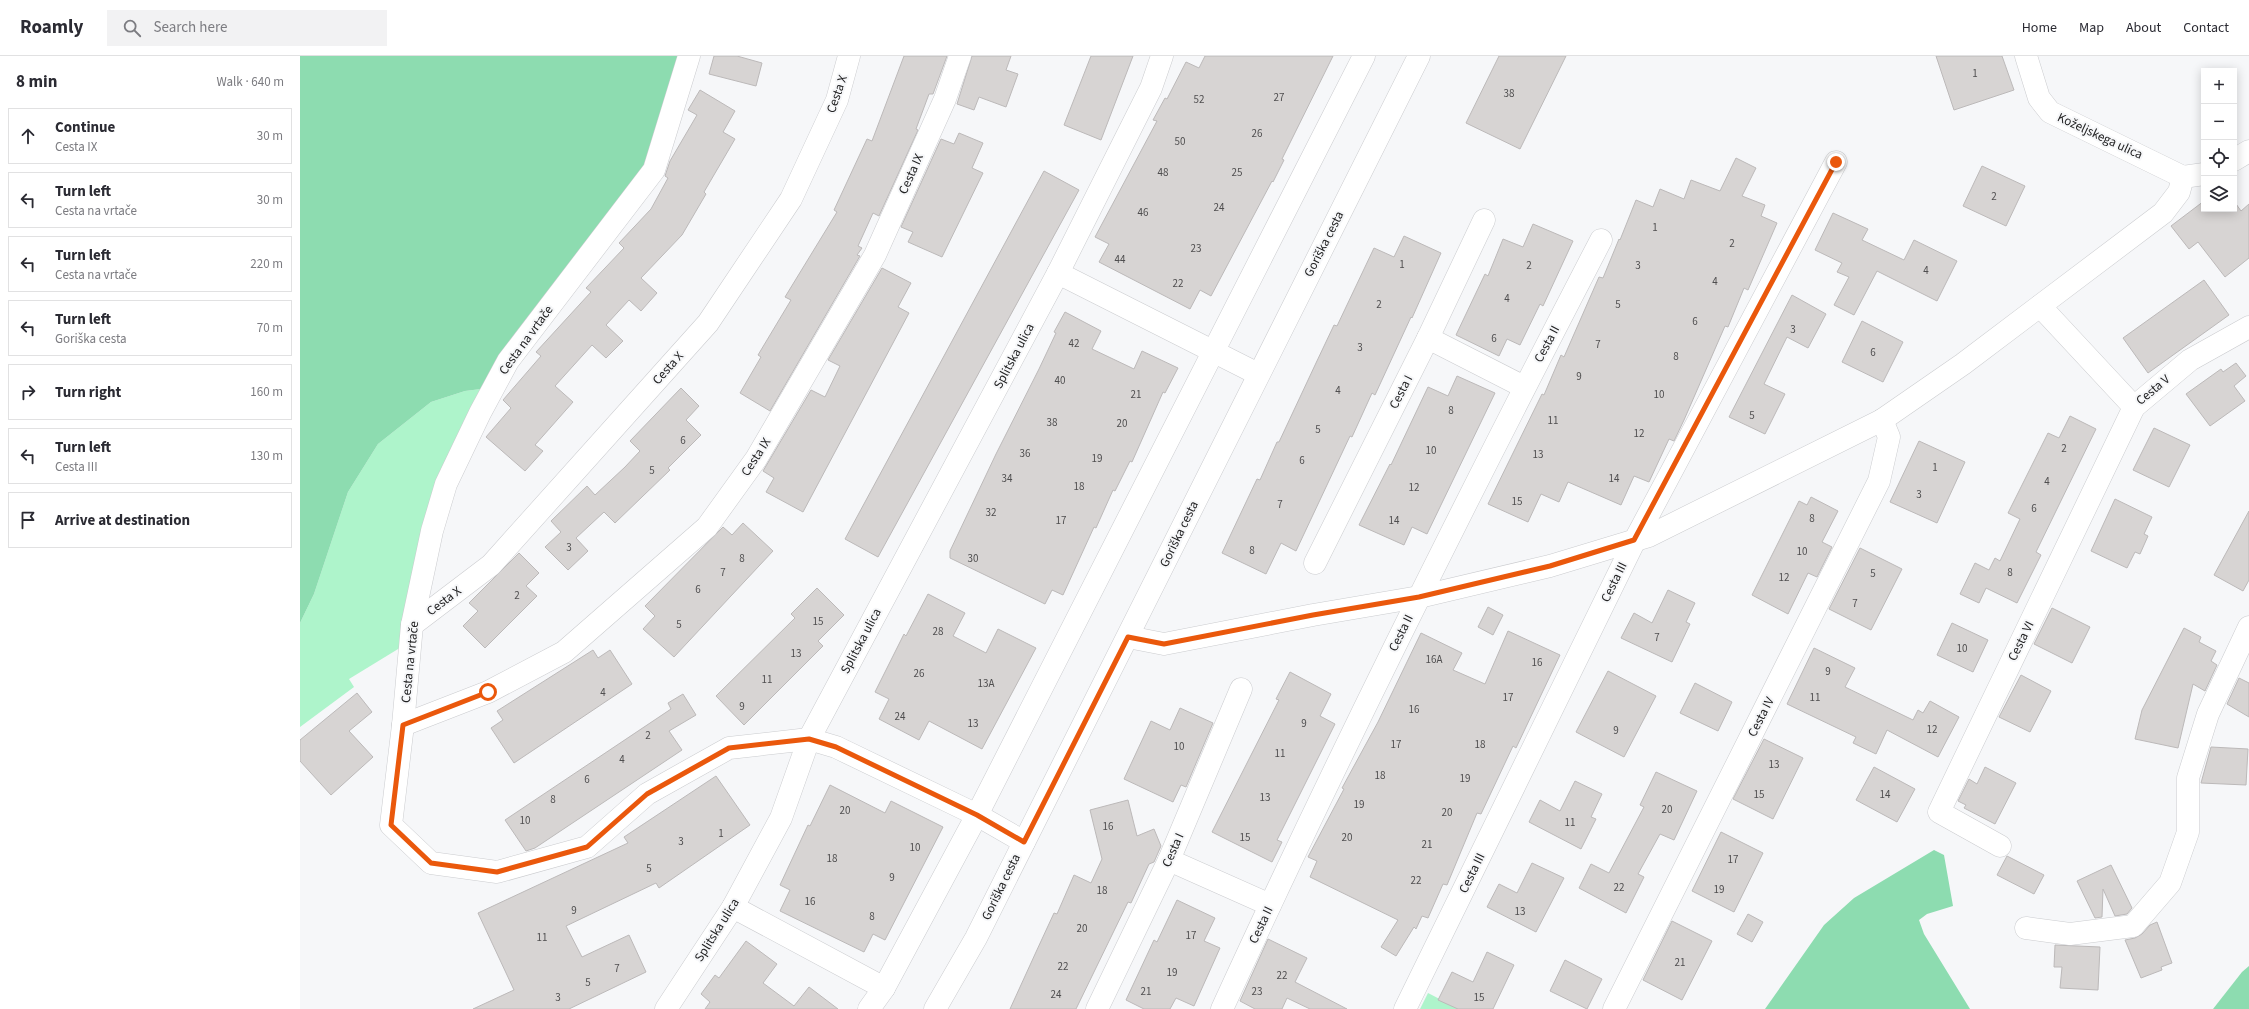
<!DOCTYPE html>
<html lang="en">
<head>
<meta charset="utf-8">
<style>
	body { margin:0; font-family:"Source Sans 3",sans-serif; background:#f2f2f3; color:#2b2b33 }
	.controls { position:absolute; right:12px; top:12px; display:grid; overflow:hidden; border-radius:0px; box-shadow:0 2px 10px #0003 }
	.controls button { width:36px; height:36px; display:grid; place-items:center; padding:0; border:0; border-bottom:1px solid #e1e1e2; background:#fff; color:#2b2b33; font:20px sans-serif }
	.stop { position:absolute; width:12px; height:12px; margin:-9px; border:3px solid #ea580c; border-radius:50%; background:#fff }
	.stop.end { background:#ea580c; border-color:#fff; box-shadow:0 1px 4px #0008 }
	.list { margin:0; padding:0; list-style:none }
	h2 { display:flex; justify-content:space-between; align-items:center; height:52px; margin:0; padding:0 16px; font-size:17px }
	h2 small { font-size:13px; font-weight:400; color:#7c7c81 }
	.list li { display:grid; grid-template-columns:26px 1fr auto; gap:12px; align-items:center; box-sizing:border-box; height:56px; margin:0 8px 8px; padding:0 8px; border:1px solid #e1e1e2; border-radius:0px }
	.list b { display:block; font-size:15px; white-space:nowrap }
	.list p { margin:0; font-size:13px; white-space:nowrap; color:#7c7c81 }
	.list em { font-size:13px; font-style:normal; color:#7c7c81 }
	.icon { flex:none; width:22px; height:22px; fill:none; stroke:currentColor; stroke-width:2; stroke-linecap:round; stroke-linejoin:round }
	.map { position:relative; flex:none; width:1949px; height:953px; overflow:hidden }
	header { display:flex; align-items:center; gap:24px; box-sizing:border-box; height:56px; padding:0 20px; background:#fff; border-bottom:1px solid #e1e1e2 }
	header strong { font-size:19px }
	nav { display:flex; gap:22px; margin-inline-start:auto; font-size:14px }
	.search { width:280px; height:36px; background:#f2f2f3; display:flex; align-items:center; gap:10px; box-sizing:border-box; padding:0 14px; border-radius:0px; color:#7c7c81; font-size:15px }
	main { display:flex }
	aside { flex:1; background:#fff }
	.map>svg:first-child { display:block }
	.green { fill:#aef4cb }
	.forest { fill:#8ddcb0 }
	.building { fill:#d7d4d3; stroke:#bcb9b9 }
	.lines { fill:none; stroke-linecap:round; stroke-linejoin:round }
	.minor-casing { stroke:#cbcccf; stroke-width:23 }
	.minor { stroke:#fff; stroke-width:22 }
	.route { stroke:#ea580c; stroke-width:5 }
	.labels { text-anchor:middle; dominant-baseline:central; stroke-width:4; stroke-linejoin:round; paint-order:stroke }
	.number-label { font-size:11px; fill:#4f4e4f }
	.street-label { font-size:13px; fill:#222223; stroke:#f6f7f9 }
</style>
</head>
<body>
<header>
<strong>Roamly</strong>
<div class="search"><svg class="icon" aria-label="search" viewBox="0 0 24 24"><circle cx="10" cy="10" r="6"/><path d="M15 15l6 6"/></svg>Search here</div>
<nav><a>Home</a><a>Map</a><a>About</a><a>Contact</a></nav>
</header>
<main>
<aside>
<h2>8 min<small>Walk · 640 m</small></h2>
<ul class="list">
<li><svg class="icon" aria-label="ahead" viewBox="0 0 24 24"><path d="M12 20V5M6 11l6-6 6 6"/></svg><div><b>Continue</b><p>Cesta IX</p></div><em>30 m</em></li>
<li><svg class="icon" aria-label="left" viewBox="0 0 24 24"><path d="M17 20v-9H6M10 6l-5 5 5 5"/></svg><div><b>Turn left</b><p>Cesta na vrtače</p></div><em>30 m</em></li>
<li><svg class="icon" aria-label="left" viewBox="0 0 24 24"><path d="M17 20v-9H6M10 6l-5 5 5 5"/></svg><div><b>Turn left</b><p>Cesta na vrtače</p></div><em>220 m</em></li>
<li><svg class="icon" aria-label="left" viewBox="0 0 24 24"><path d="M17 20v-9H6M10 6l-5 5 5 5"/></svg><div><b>Turn left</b><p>Goriška cesta</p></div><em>70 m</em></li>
<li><svg class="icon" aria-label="right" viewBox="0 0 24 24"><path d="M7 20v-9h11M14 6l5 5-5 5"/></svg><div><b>Turn right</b></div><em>160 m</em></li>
<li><svg class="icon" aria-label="left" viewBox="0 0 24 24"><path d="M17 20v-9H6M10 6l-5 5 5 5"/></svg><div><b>Turn left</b><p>Cesta III</p></div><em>130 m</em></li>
<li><svg class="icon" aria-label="arrive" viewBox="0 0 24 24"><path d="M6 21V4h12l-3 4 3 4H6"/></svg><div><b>Arrive at destination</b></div></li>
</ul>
</aside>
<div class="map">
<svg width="1949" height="953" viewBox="0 0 1949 953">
	<rect width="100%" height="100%" fill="#f6f7f9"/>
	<g class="green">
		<path d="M189 332 103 590 49 623 54 631 0 671V567L14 538 48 436 78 388 131 346 165 335Z"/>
		<path d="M1128 937 1159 953H1120Z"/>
	</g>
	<g class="forest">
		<path d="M0 0H385L348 114 189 332 165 335 131 346 78 388 48 436 14 538 0 567Z"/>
		<path d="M1634 794 1644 799 1653 850 1627 858 1619 864 1624 878 1670 953H1465L1524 869 1554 842Z"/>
		<path d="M1949 910V953H1913L1942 916Z"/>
	</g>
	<g class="building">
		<path d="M414 0H437L462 7 456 30 409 18Z"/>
		<path d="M604 0H647L633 38H629L616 73 618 74 579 160 573 157 558 190 562 192 557 199 560 200 470 355 440 337 461 301 458 299 491 244 485 241 537 156 534 154 567 83 572 85Z"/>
		<path d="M672 0H711L706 14 718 18 706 51 679 41 674 54 657 48Z"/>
		<path d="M791 0H833L801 84 764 69Z"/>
		<path d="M905 0H1033L982 103 984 104 973 126 972 125 911 240 900 234 890 253 799 206 809 188 795 181 857 65 853 64 865 42 867 43 886 6 899 12Z"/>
		<path d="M1199 0H1266L1220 93 1166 67Z"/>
		<path d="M1636 0H1702L1714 34 1654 54Z"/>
		<path d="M400 34 435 55 423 76 435 83 404 136 406 138 382 179 341 222 357 237 341 255 329 244 306 269 323 285 306 302 292 289 255 330 273 346 235 389 243 395 225 415 186 381 211 352 203 344 241 300 236 296 291 236 286 232 324 192 319 187 351 153 368 122 365 120 370 105 397 59 388 54Z"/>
		<path d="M659 77 683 87 672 112 683 117 642 201 608 186 613 176 601 171 641 83 654 88Z"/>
		<path d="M1436 102 1456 112 1442 140 1465 149 1461 160 1477 167 1448 234 1444 232 1428 271 1425 270 1384 364 1374 385 1369 383 1349 426 1334 420 1321 449 1268 426 1259 446 1241 438 1228 466 1188 448 1242 338 1244 339 1261 299 1264 301 1299 221 1303 222 1319 183 1320 184 1336 144 1353 151 1360 133 1384 143 1391 124 1420 135Z"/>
		<path d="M1682 110 1725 130 1706 170 1663 150Z"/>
		<path d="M744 115 779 134 578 501 545 483Z"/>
		<path d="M1904 145V153H1934V145L1941 155 1949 148V202L1925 221 1898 186 1889 193 1871 170Z"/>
		<path d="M1533 157 1568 173 1562 184 1604 204 1614 184 1657 205 1637 245 1577 215 1554 259 1534 249 1549 221 1537 216 1542 207 1515 194Z"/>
		<path d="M1233 168 1273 185 1243 250 1240 248 1220 289 1207 283 1199 300 1156 279 1185 218 1188 220 1203 183 1223 191Z"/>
		<path d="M1104 180 1141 197 1112 262 1111 261 1075 339 1072 337 1052 381 1050 380 996 495 981 487 966 518 922 497 957 423 960 424 977 386H979L1016 307 1034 269 1037 270 1074 192 1094 201Z"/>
		<path d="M582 212 611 227 598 251 609 257 503 456 466 436 474 422 463 415 511 334 525 341 540 310 528 304Z"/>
		<path d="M1904 224 1929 259 1848 317 1823 282Z"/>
		<path d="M1492 239 1526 258 1508 292 1487 281 1464 328 1485 338 1465 378 1429 361Z"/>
		<path d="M765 256 801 275 792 293 834 313 842 295 878 312 865 337 863 336 832 406 830 405 815 435 813 434 796 472 794 471 763 539 752 534 745 548 650 502V495L696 398 739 313 756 277 754 276Z"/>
		<path d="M1562 265 1603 286 1583 326 1542 306Z"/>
		<path d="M1936 307 1946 320 1934 330 1945 345 1910 370 1886 338 1921 313 1923 316Z"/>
		<path d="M1157 320 1195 337 1127 478 1112 471 1104 489 1059 469 1090 408 1091 409 1128 331 1148 340Z"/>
		<path d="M381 332 399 350 386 364 401 379 368 412 370 414 315 467 304 456 276 482 288 495 268 514 245 491 261 476 251 465 287 430 295 439 325 411 340 395 330 385Z"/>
		<path d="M1770 360 1796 373 1736 496 1741 499 1717 547 1686 532 1679 547 1660 538 1675 507 1689 514 1695 502 1700 505 1720 463 1708 457 1748 377 1759 382Z"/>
		<path d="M1854 372 1890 389 1869 431 1833 414Z"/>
		<path d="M1619 385 1665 406 1637 467 1590 446Z"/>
		<path d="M1511 441 1538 455 1522 486 1532 491 1517 521 1508 517 1488 558 1452 539 1499 445 1507 449Z"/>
		<path d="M1815 443 1852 461 1844 478 1848 480 1840 498 1835 496 1827 512 1791 495Z"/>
		<path d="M1949 455V524L1943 535 1914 519Z"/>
		<path d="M443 467 473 495 374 601 343 573 355 560 345 550 423 471 432 479Z"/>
		<path d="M1560 492 1602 513 1571 574 1529 553Z"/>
		<path d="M219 497 239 517 226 530 237 540 185 592 163 570 178 555 169 547Z"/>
		<path d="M517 532 544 559 518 585 523 590 444 669 416 640 495 562 491 558Z"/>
		<path d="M1368 534 1395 547 1386 566 1390 568 1372 606 1321 582 1334 557 1352 567Z"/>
		<path d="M628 538 665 557 653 580 686 597 698 573 736 592 682 693 629 665 619 684 579 663 589 643 575 636 604 578 606 580Z"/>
		<path d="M1188 551 1203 559 1193 579 1178 571Z"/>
		<path d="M1752 552 1790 571 1772 607 1734 588Z"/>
		<path d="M1652 567 1688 584 1673 616 1637 599Z"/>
		<path d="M1884 572 1901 581 1899 586 1916 595 1911 605 1917 609 1905 635 1893 628 1878 692 1835 683 1842 654Z"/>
		<path d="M1208 575 1260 599 1216 692 1213 690 1181 758 1177 757 1147 829 1143 828 1128 862 1122 860 1116 873 1114 871 1096 900 1081 891 1098 864 1010 821 1017 805 1008 801 1044 733 1042 732 1078 666 1121 577 1162 597 1153 614 1185 628Z"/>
		<path d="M1514 592 1555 612 1545 631 1613 664 1618 654 1623 657 1630 645 1659 661 1638 701 1587 674 1576 698 1553 687 1556 681 1487 648Z"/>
		<path d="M293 594 298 602 310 594 332 628 214 707 191 672 203 664 197 655Z"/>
		<path d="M1308 615 1356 640 1324 701 1276 676Z"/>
		<path d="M990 616 1031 638 1020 660 1035 668 977 784 982 786 972 806 912 776 979 644 976 643Z"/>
		<path d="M1721 619 1751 635 1730 676 1699 661Z"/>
		<path d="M1939 622 1949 627V661L1927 648Z"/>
		<path d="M1395 627 1432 646 1418 675 1380 657Z"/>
		<path d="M57 637 72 656 49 675 73 701 31 739 0 705V684Z"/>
		<path d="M383 638 396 659 369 675 382 694 235 792 226 795 205 764 371 653 368 647Z"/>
		<path d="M880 652 913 667 886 731 881 729 873 746 824 723 851 665 870 674Z"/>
		<path d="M1464 683 1503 702 1473 763 1433 743Z"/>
		<path d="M1911 691 1948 693 1946 729 1901 727Z"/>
		<path d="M1574 711 1615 733 1597 766 1556 744Z"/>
		<path d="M1685 711 1716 727 1695 768 1664 752 1666 749 1658 745 1669 723 1677 728Z"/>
		<path d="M1356 716 1397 735 1374 784 1360 778 1338 818 1344 821 1326 857 1279 832 1291 808 1309 817 1344 751 1340 749Z"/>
		<path d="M416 720 450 769 359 832 356 827 266 870 282 901 329 879 346 916 269 953H173L214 934 178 857 328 787 324 781Z"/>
		<path d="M1275 725 1302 738 1291 761 1296 763 1281 793 1229 766 1240 744 1260 755Z"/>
		<path d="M530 729 585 757 591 745 643 771 585 884 573 878 564 896 480 855 490 834 480 829 508 769 510 770Z"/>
		<path d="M828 744 837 780 854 773 861 790 854 806 849 808 831 847 828 846 776 953H710L736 896 754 857 757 858 774 819 791 827 802 803 790 754Z"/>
		<path d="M1421 776 1463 797 1434 856 1392 835Z"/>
		<path d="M1707 800 1744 819 1734 838 1697 819Z"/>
		<path d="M1232 807 1264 822 1236 876 1187 851 1199 828 1217 837Z"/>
		<path d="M1811 809 1832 852 1827 858 1815 860 1803 833 1802 861 1795 862 1777 825Z"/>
		<path d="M877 844 915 862 904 885 920 892 894 950 876 942 870 953H844L826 944 854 884 857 886Z"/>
		<path d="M1448 858 1463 866 1452 886 1437 878Z"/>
		<path d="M1372 865 1412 885 1382 944 1343 924Z"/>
		<path d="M1857 866 1872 907 1861 911 1862 914 1841 922 1825 884 1835 882 1842 878 1850 869Z"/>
		<path d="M968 883 1007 902 995 926 1047 953H1010L987 942 982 953H955L940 945Z"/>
		<path d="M446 885 477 908 463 927 494 950 509 931 538 953H405L410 946 401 938 415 919 419 922Z"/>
		<path d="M1755 889 1800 891 1798 934 1760 932 1762 911H1754Z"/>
		<path d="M1187 896 1214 909 1193 953H1158L1138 944 1152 916 1173 926Z"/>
		<path d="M1265 904 1302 923 1287 953 1250 935Z"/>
	</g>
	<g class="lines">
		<g class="minor-casing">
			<g id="minor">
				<path d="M389 0 354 114 208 305 180 357 146 428 132 475 112 569 103 669 91 769 131 807 197 816 287 791 347 738 429 692 509 683 536 691 677 759 724 786"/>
				<path d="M862 0 851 32 758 217 958 318"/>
				<path d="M1726 0 1739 42 1750 56 1883 121"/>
				<path d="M1934 104 1949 95"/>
				<path d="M1883 121 1904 118"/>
				<path d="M1740 250 1834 351 1890 304 1949 271"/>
				<path d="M1128 282 1224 331"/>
				<path d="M1015 507 1128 282 1184 164"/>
				<path d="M112 569 191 509 408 267 491 143 537 44 549 0"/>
				<path d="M828 581 864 588 1013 559 1119 541 1250 510 1349 480 1582 364 1663 308 1863 157 1879 136 1883 121"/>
				<path d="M103 669 188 636 264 596 407 471 456 403 575 199 645 43 660 0"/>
				<path d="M1700 790 1639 756 1834 351"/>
				<path d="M869 804 970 849"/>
				<path d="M433 851 584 932"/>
				<path d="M1726 872 1770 878 1833 870 1870 827 1888 776V722L1908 658 1949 571"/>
				<path d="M366 953 433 851 481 762 509 683 758 217"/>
				<path d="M569 953 584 932 677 759 1064 0"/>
				<path d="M635 953 676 882 1119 0"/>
				<path d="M797 953 869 804 941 633"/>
				<path d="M922 953C1041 693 1169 438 1301 184"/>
				<path d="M1105 953 1335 484 1536 106"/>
				<path d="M1314 953 1579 425 1589 381 1582 364"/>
			</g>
		</g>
		<use href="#minor" class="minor"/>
	</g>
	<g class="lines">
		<path class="route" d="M188 636 103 669 91 769 131 807 197 816 287 791 347 738 429 692 509 683 536 691 677 759 724 786 828 581 864 588 1013 559 1119 541 1250 510 1334 484 1536 106"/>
	</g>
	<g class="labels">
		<g class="number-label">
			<text x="1675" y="17">1</text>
			<text x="1209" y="37">38</text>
			<text x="979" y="41">27</text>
			<text x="899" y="43">52</text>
			<text x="957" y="77">26</text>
			<text x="880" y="85">50</text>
			<text x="863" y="116">48</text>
			<text x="937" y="116">25</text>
			<text x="1694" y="140">2</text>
			<text x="919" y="151">24</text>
			<text x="843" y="156">46</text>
			<text x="1355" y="171">1</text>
			<text x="1432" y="187">2</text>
			<text x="896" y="192">23</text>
			<text x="820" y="203">44</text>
			<text x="1102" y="208">1</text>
			<text x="1229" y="209">2</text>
			<text x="1338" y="209">3</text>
			<text x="1626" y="214">4</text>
			<text x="1415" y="225">4</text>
			<text x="878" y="227">22</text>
			<text x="1207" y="242">4</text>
			<text x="1079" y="248">2</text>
			<text x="1318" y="248">5</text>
			<text x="1395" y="265">6</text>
			<text x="1493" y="273">3</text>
			<text x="1194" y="282">6</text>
			<text x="774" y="287">42</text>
			<text x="1298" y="288">7</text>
			<text x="1060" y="291">3</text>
			<text x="1573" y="296">6</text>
			<text x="1376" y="300">8</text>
			<text x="1279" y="320">9</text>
			<text x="760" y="324">40</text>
			<text x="1038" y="334">4</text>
			<text x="836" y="338">21</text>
			<text x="1359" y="338">10</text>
			<text x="1151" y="354">8</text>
			<text x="1452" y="359">5</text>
			<text x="1253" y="364">11</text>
			<text x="752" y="366">38</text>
			<text x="822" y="367">20</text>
			<text x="1018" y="373">5</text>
			<text x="1339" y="377">12</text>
			<text x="383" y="384">6</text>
			<text x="1764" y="392">2</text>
			<text x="1131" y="394">10</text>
			<text x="725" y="397">36</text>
			<text x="1238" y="398">13</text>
			<text x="797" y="402">19</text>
			<text x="1002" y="404">6</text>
			<text x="1635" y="411">1</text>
			<text x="352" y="414">5</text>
			<text x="707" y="422">34</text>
			<text x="1314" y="422">14</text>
			<text x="1747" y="425">4</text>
			<text x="779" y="430">18</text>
			<text x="1114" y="431">12</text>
			<text x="1619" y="438">3</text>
			<text x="1217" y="445">15</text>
			<text x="980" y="448">7</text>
			<text x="1734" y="452">6</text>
			<text x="691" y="456">32</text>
			<text x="1512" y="462">8</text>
			<text x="761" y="464">17</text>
			<text x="1094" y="464">14</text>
			<text x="269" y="491">3</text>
			<text x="952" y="494">8</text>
			<text x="1502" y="495">10</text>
			<text x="442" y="502">8</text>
			<text x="673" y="502">30</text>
			<text x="423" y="516">7</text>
			<text x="1710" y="516">8</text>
			<text x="1573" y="517">5</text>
			<text x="1484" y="521">12</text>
			<text x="398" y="533">6</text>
			<text x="217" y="539">2</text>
			<text x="1555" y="547">7</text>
			<text x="518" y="565">15</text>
			<text x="379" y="568">5</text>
			<text x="638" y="575">28</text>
			<text x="1357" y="581">7</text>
			<text x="1662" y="592">10</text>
			<text x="496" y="597">13</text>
			<text x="1134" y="603">16A</text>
			<text x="1237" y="606">16</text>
			<text x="1528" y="615">9</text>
			<text x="619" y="617">26</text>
			<text x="467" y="623">11</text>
			<text x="686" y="627">13A</text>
			<text x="303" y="636">4</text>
			<text x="1208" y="641">17</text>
			<text x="1515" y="641">11</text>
			<text x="442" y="650">9</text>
			<text x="1114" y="653">16</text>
			<text x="600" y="660">24</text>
			<text x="673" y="667">13</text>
			<text x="1004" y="667">9</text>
			<text x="1632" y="673">12</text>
			<text x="1316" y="674">9</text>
			<text x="348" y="679">2</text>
			<text x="1096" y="688">17</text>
			<text x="1180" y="688">18</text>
			<text x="879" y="690">10</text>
			<text x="980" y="697">11</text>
			<text x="322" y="703">4</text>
			<text x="1474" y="708">13</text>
			<text x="1080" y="719">18</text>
			<text x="1165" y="722">19</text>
			<text x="287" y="723">6</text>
			<text x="1459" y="738">15</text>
			<text x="1585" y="738">14</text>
			<text x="965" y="741">13</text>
			<text x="253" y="743">8</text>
			<text x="1059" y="748">19</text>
			<text x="1367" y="753">20</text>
			<text x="545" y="754">20</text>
			<text x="1147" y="756">20</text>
			<text x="225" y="764">10</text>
			<text x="1270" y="766">11</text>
			<text x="808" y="770">16</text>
			<text x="421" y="777">1</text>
			<text x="945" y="781">15</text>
			<text x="1047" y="781">20</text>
			<text x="381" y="785">3</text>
			<text x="1127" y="788">21</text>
			<text x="615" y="791">10</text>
			<text x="532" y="802">18</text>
			<text x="1433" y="803">17</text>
			<text x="349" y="812">5</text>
			<text x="592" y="821">9</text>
			<text x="1116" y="824">22</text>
			<text x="1319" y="831">22</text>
			<text x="1419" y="833">19</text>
			<text x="802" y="834">18</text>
			<text x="510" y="845">16</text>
			<text x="274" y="854">9</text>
			<text x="1220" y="855">13</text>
			<text x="572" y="860">8</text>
			<text x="782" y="872">20</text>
			<text x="891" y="879">17</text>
			<text x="242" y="881">11</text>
			<text x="1380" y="906">21</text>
			<text x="763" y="910">22</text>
			<text x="317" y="912">7</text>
			<text x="872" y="916">19</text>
			<text x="982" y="919">22</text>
			<text x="288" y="926">5</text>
			<text x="846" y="935">21</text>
			<text x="957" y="935">23</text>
			<text x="756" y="938">24</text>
			<text x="258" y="941">3</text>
			<text x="1179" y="941">15</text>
		</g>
		<g class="street-label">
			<text transform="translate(537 38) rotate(-71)">Cesta X</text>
			<text transform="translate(1800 80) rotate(25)">Koželjskega ulica</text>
			<text transform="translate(611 118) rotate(-66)">Cesta IX</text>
			<text transform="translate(1024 188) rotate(-63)">Goriška cesta</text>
			<text transform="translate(226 284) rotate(-54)">Cesta na vrtače</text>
			<text transform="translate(1247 288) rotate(-62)">Cesta II</text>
			<text transform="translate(714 300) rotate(-62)">Splitska ulica</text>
			<text transform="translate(368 312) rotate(-48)">Cesta X</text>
			<text transform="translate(1853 334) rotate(-40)">Cesta V</text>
			<text transform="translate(1101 336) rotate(-63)">Cesta I</text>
			<text transform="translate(456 401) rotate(-57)">Cesta IX</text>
			<text transform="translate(879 478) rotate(-64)">Goriška cesta</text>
			<text transform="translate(1314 526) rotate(-64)">Cesta III</text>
			<text transform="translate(144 545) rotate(-37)">Cesta X</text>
			<text transform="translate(1101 577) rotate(-64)">Cesta II</text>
			<text transform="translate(561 585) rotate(-62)">Splitska ulica</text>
			<text transform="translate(1721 585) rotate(-64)">Cesta VI</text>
			<text transform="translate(110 606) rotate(-84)">Cesta na vrtače</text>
			<text transform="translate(1461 661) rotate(-63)">Cesta IV</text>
			<text transform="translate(873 794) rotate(-66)">Cesta I</text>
			<text transform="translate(1172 817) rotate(-64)">Cesta III</text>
			<text transform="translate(701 831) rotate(-64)">Goriška cesta</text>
			<text transform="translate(961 869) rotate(-65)">Cesta II</text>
			<text transform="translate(417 874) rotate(-58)">Splitska ulica</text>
		</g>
	</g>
</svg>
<div class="controls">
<button>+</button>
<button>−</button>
<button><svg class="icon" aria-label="locate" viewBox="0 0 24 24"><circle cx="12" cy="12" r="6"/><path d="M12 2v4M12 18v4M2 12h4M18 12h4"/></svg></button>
<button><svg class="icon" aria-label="layers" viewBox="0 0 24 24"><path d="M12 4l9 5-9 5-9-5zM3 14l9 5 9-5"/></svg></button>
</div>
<div class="stop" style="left:188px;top:636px"></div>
<div class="stop end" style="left:1536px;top:106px"></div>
</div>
</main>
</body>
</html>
